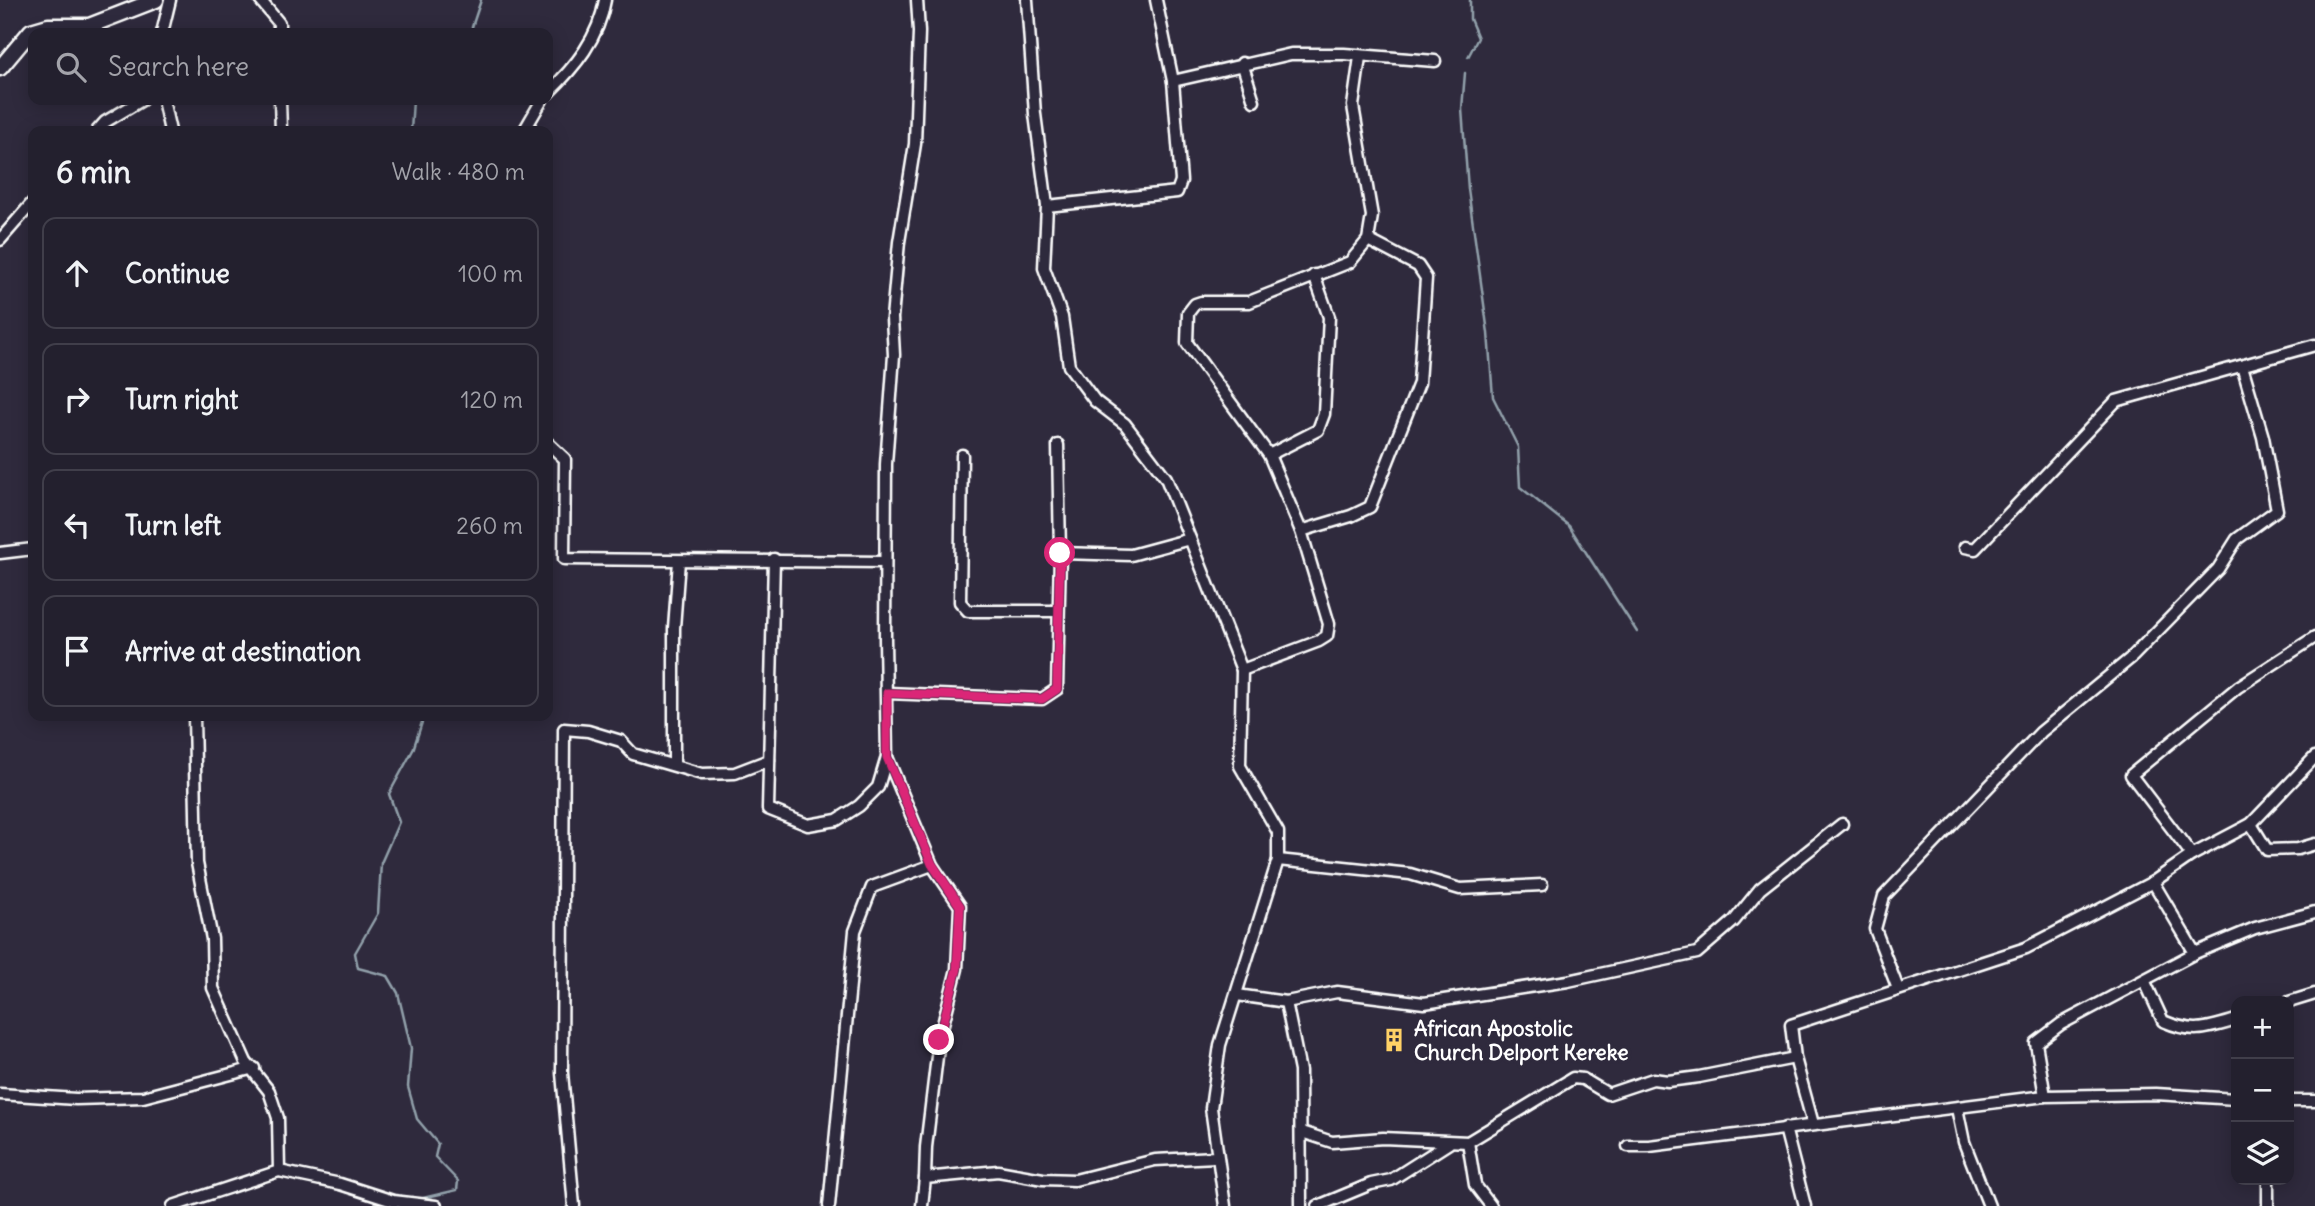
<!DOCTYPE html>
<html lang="en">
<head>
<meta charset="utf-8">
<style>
	body { margin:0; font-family:Delius,sans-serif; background:#2f2d3a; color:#f1f3f6 }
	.controls { position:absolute; right:21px; bottom:21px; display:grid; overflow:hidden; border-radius:14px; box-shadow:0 4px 18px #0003 }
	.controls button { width:63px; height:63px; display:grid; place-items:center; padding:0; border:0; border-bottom:2px solid #403e4a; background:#23202e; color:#f1f3f6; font:35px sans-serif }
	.stop { position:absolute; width:21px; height:21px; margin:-16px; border:5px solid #db2777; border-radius:50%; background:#fff }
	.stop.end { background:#db2777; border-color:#fff; box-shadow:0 2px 7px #0008 }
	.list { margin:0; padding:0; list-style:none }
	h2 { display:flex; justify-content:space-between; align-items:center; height:91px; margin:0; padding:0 28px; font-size:30px }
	h2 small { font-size:23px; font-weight:400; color:#a3a3aa }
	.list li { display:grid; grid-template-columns:46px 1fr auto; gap:21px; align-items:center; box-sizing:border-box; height:112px; margin:0 14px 14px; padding:0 14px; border:2px solid #403e4a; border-radius:14px }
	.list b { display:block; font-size:26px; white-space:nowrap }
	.list em { font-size:23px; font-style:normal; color:#a3a3aa }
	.icon { flex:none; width:38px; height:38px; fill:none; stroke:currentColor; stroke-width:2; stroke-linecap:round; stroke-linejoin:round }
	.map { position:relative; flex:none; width:2315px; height:1206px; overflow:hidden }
	.search { position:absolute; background:#23202e; box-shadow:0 4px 18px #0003; left:28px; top:28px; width:525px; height:77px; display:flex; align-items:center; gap:18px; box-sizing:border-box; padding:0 24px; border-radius:14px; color:#a3a3aa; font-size:26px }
	.panel { position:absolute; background:#23202e; box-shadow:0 4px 18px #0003; left:28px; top:126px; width:525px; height:595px; border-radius:14px }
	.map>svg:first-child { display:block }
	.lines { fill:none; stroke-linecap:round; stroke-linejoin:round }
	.stream { stroke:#92a1ab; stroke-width:2.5 }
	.street-casing { stroke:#fff; stroke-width:15 }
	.secondary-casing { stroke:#fff; stroke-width:19 }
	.street { stroke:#2f2a3d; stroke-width:10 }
	.secondary { stroke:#2f2a3d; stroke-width:14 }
	.route { stroke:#db2777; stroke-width:9 }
	.labels { text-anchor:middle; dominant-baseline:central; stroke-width:7; stroke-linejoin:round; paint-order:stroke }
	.poi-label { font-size:21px; font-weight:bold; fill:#fff; stroke:#2f2a3d; text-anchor:start }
</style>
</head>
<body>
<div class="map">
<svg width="2315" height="1206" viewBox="0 0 2315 1206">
	<rect width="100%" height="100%" fill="#2f2a3d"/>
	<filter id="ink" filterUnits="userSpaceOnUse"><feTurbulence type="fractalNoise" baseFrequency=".0143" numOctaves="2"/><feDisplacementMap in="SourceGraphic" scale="14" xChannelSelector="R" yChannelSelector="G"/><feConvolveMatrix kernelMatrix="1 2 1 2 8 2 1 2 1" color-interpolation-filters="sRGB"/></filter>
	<g filter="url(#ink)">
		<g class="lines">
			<g class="stream">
				<path d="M470 33 481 0"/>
				<path d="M1468 57 1478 38 1470 19V0"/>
				<path d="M1465 73 1462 109 1468 189 1488 333 1493 397 1518 447 1520 487 1569 526 1637 632"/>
				<path d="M411 131 413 100"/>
				<path d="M423 1198 457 1190 458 1181 435 1157 438 1144 417 1119 408 1087 411 1048 398 993 388 976 358 968 355 953 378 913 381 863 399 822 389 794 413 750 424 716"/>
			</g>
			<g class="street-casing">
				<g id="street">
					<path d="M260 0 279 23V33"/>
					<path d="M917 0 919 32 915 144 899 242 892 318 894 355 886 464 885 639 887 757 932 865 960 906 957 969 939 1040 926 1147 925 1178"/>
					<path d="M1027 0 1035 114 1047 206 1044 268 1062 317 1069 366 1095 401 1125 424 1166 478 1242 670 1240 766 1278 832V860L1220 1045 1211 1108 1225 1206"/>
					<path d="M162 33 170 0"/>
					<path d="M1242 63 1254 101"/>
					<path d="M1173 81 1291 54H1344L1435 61"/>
					<path d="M548 93C575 67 599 38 605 0"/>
					<path d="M163 100 170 131"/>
					<path d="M280 100 281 131"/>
					<path d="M97 131 105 122 142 100"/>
					<path d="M524 131 542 100"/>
					<path d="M1047 206 1177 192 1181 181 1173 81 1156 0"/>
					<path d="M0 240 33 202"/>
					<path d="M548 443 565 459 564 559 885 562"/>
					<path d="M962 455 960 602 968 611H1057"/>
					<path d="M1269 455 1318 430 1324 414 1329 317 1314 275"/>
					<path d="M1301 531 1351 516 1370 507 1419 383 1426 278 1418 266 1368 240"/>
					<path d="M1965 547 1975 549 2116 401 2315 345"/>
					<path d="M0 553 33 549"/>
					<path d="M1060 553 1131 555 1190 539"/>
					<path d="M774 559 768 809 808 825 837 820 859 806 878 787 887 757"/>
					<path d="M1242 670 1319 641 1327 636 1329 624 1301 531 1269 455 1187 343 1188 313 1195 304 1201 302H1249L1350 262 1368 240 1372 216 1353 106 1360 57"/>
					<path d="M887 693 1042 699 1057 689 1060 553 1058 445"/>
					<path d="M194 716 197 863 212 939 213 988 246 1062 269 1091 278 1118 279 1171"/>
					<path d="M674 765V628L679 561"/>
					<path d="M2251 824 2267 850 2298 849 2315 844"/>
					<path d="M2192 855 2131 775 2238 687 2315 637"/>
					<path d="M1278 860 1410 874 1460 889 1542 885"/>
					<path d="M2153 882 2195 953"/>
					<path d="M2145 982 2163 1021C2193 1034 2206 1029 2236 1020"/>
					<path d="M1898 989 1875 929 1884 896 2041 732 2132 657 2218 569 2237 539 2277 510 2263 437 2242 366"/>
					<path d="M1237 995 1286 1002 1337 992 1424 1003 1568 981 1697 953 1734 921 1760 889 1842 824"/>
					<path d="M1286 1002 1300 1071 1301 1206"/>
					<path d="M2289 1002 2315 994"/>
					<path d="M0 1094 76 1099 143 1097 254 1068"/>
					<path d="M2045 1096 2036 1043 2061 1024 2195 953 2255 928 2315 912"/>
					<path d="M2289 1101H2315"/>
					<path d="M1957 1108 1964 1142 1989 1206"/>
					<path d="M1813 1124 1795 1058 1791 1025 2026 948 2153 882 2192 855 2251 824 2315 757"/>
					<path d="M1785 1128 1805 1206"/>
					<path d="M1302 1132 1332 1142 1383 1138 1468 1142 1573 1078 1583 1079 1608 1094 1653 1079 1668 1081 1699 1077 1795 1058"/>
					<path d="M1468 1142 1475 1185 1491 1206"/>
					<path d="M1628 1146H1649L2045 1096 2156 1094 2236 1099"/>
					<path d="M2268 1180V1206"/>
					<path d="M173 1206 279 1171 340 1184 393 1201 436 1206"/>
					<path d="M574 1206 562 1073 564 729 588 731 621 741 633 754 702 774 735 773 769 760"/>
					<path d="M829 1206 855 931 872 887 932 865"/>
					<path d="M922 1206 925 1178 998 1171 1043 1179 1075 1180 1155 1160 1216 1157"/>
					<path d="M1318 1206 1371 1184 1391 1180 1449 1143"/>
				</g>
			</g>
			<g class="secondary-casing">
				<path id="secondary" d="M0 68 31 31 48 26H89L156 0"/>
			</g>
			<use href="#street" class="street"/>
			<use href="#secondary" class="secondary"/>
		</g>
	</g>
	<g class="lines" filter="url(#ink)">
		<path class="route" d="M939 1040 957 969 960 906 932 864 887 757V693L1042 699 1057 689 1060 553"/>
	</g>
	<defs>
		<g id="building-bare" transform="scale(1.89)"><path d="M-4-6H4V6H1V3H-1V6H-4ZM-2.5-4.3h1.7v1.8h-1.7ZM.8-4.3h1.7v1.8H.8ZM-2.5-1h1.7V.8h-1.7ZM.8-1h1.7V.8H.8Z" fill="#ffd166" stroke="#2f2a3d" stroke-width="2.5" paint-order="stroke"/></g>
	</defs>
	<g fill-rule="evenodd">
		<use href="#building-bare" x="1394" y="1040"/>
	</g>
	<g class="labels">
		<g class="poi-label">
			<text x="1414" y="1028">African Apostolic<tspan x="1414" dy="24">Church Delport Kereke</tspan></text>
		</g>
	</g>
</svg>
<div class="controls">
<button>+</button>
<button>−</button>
<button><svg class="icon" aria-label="layers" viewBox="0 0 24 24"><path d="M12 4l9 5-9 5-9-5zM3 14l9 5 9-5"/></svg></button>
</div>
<div class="stop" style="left:1060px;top:553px"></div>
<div class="stop end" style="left:939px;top:1040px"></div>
<div class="search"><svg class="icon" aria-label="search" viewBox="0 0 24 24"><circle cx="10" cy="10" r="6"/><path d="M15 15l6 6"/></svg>Search here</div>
<section class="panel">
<h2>6 min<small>Walk · 480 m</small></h2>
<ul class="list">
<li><svg class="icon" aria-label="ahead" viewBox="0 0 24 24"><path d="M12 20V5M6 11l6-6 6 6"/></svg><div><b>Continue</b></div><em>100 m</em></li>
<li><svg class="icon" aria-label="right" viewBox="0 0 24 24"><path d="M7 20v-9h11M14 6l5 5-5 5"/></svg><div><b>Turn right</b></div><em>120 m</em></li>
<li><svg class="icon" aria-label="left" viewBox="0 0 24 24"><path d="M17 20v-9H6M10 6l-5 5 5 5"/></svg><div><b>Turn left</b></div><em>260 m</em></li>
<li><svg class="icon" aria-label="arrive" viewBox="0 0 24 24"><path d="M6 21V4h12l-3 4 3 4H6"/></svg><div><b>Arrive at destination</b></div></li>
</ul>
</section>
</div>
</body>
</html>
